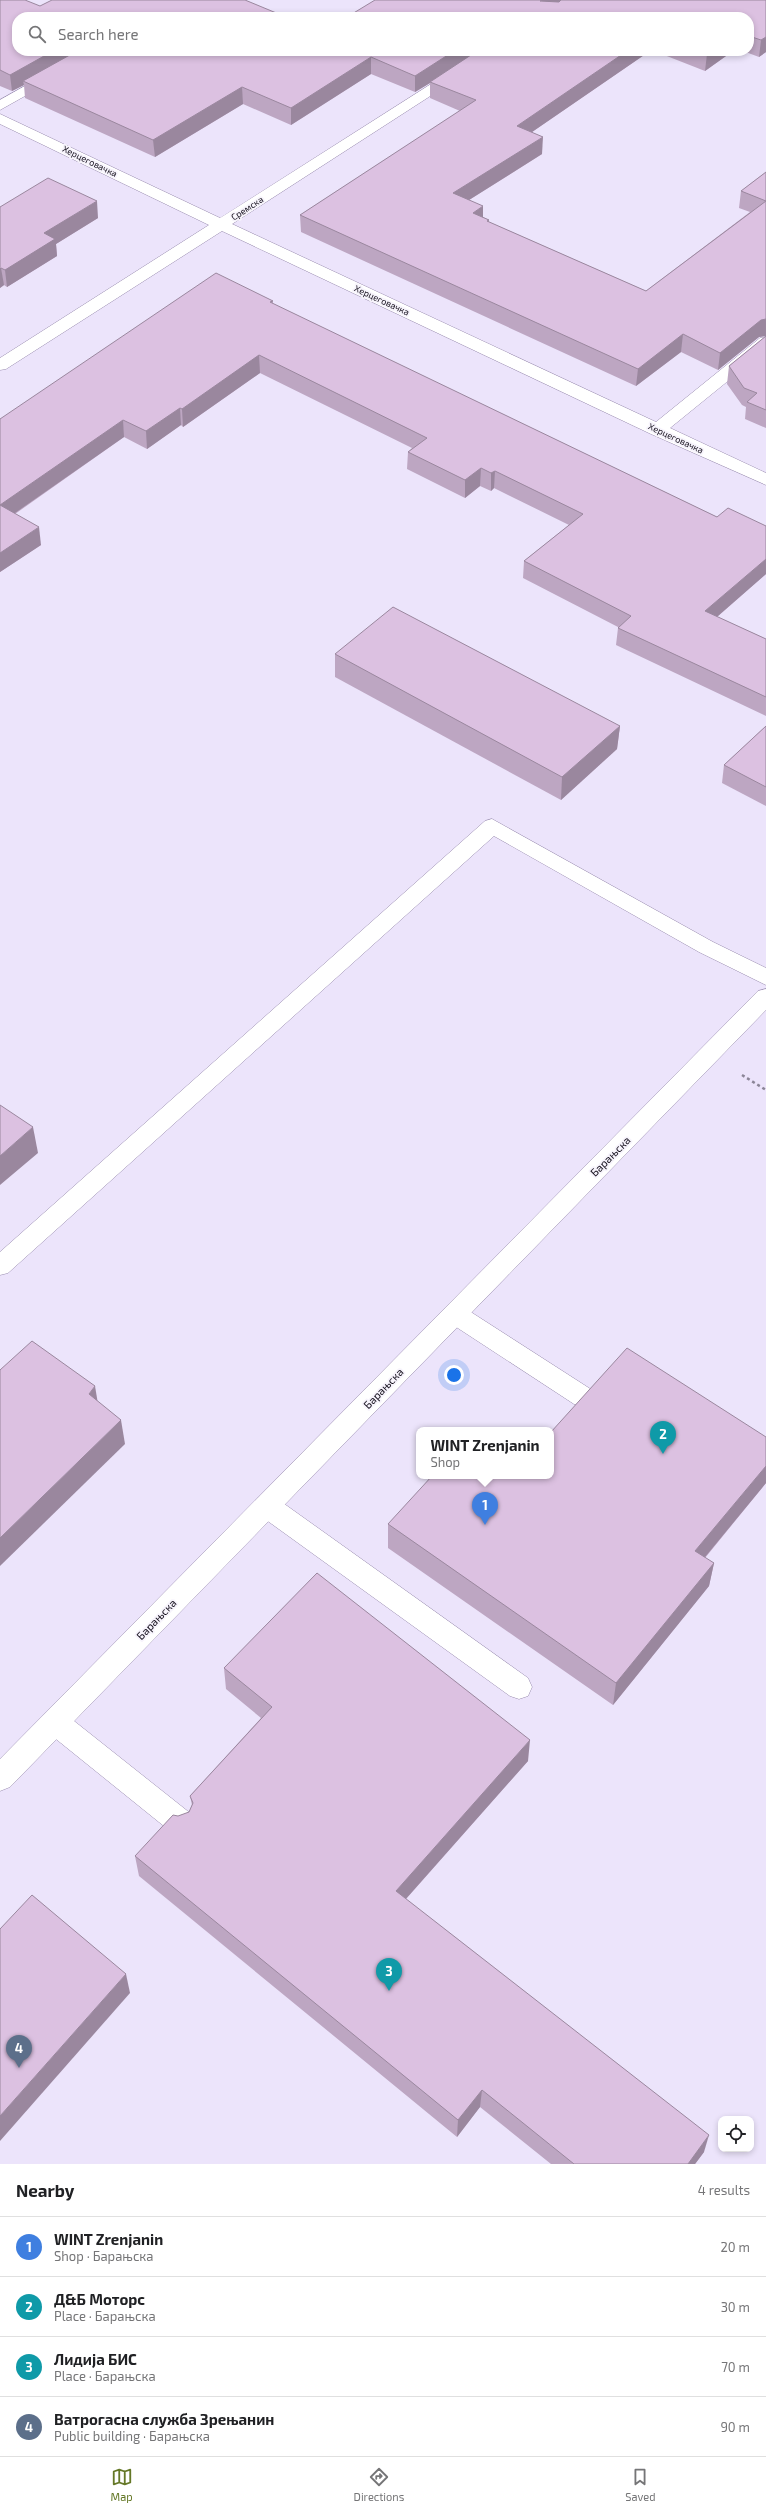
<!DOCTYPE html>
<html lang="en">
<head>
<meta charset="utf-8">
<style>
	body { margin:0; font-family:"Exo 2",sans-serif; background:#f6f6f6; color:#202124 }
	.controls { position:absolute; right:12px; bottom:12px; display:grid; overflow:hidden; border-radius:8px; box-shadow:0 2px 6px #0003 }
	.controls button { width:36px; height:36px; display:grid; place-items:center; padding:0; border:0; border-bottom:1px solid #e0e0e0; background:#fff; color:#202124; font:20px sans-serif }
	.you { position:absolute; left:454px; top:1375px; width:14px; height:14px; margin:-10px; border:3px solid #fff; border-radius:50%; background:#1a73e8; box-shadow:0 0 0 6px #1a73e833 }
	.badge { display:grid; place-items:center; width:26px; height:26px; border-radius:50%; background:#657827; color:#fff; font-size:13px; font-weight:700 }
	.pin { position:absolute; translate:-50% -33px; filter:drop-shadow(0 1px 2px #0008) }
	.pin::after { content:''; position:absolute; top:21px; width:14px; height:12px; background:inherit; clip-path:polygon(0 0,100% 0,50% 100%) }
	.popup { position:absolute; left:416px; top:1427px; width:138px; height:52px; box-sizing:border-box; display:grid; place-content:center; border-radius:8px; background:#fff; filter:drop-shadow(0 1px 3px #0005); font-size:13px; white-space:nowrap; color:#757577 }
	.popup b { font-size:15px; color:#202124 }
	.popup::after { content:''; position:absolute; left:50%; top:100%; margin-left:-8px; border:8px solid transparent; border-top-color:#fff }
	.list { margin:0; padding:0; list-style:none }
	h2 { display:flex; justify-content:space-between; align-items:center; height:52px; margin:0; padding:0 16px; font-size:17px }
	h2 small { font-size:13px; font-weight:400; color:#757577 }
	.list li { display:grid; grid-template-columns:26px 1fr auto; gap:12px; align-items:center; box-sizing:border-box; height:60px; padding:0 16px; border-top:1px solid #e0e0e0 }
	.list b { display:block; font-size:15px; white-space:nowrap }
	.list p { margin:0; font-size:13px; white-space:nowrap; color:#757577 }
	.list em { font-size:13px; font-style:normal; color:#757577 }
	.icon { flex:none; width:22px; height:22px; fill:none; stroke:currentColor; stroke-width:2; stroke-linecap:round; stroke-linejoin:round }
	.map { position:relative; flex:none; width:766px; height:2164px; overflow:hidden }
	.search { position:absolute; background:#fff; box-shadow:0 2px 6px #0003; left:12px; right:12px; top:12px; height:44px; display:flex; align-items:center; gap:10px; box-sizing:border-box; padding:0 14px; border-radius:16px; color:#757577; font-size:15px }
	.sheet { height:292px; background:#fff }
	nav { display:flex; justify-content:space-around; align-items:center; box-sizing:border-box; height:56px; border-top:1px solid #e0e0e0; background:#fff; font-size:11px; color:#757577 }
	nav a { display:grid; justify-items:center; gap:2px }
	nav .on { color:#657827 }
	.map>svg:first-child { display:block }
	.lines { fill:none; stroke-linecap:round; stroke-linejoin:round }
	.lane-casing { stroke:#988bae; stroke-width:1 }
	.street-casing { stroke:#988bae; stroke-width:1 }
	.path { stroke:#8b8597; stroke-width:2.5; stroke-dasharray:3 3; stroke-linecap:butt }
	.lane { fill:#fff; fill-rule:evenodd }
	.street { fill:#fff; fill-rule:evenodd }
	.wall { fill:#bda6c2 }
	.shaded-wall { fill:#9a879e }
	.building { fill:#dcc1e1; stroke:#9a879e }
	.labels { text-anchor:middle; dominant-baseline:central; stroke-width:3.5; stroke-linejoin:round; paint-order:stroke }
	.far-street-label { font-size:9px; fill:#130e1b; stroke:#f7f4fc }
	.street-label { font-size:11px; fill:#130e1b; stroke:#f7f4fc }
</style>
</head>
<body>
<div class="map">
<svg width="766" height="2164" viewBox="0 0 766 2164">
	<rect width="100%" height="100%" fill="#ece4fb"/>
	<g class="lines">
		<g class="lane-casing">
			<g id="lane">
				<path d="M87 51H105L0 110V100Z"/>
				<path d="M492 819 713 942 766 968V985L699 952 494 836 8 1273 0 1275V1252L485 821Z"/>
				<path d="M455 1304 463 1307 592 1390 595 1397 592 1404 583 1407 574 1404 447 1321 443 1314 447 1307Z"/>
				<path d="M267 1495 276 1498 528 1678 532 1687 528 1696 519 1699 510 1696 258 1514 254 1506 258 1498Z"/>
				<path d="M55 1710 64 1713 190 1813 194 1822 190 1831 180 1835 170 1831 46 1731 42 1722 46 1713Z"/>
			</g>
		</g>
		<g class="street-casing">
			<g id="street">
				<path d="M483 51H500L232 224 656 422 760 338 766 337V350L670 428 766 473V485L651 434 222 231 6 369 0 370V358L209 225 0 124V114L220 218Z"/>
				<path d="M766 989V1010L10 1787 0 1791V1759L758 991Z"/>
			</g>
		</g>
		<path class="path" d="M742 1075 766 1090"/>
		<use href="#lane" class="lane"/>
		<use href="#street" class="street"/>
	</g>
	<g class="wall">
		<path d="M0 0 40 6 245 0 17 17V51H650L532 132 542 154 469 200 483 217 489 220V222L646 291 750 212 739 208 741 191 766 172V336L759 337 718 370 681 352 636 386 301 232 300 215 460 111 430 98V83L415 92 371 74 291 125 243 104 155 157 25 98 24 85 12 91 0 86Z"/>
		<path d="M766 0V52L759 57 743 51H749V17Z"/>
		<path d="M654 51H733L705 71Z"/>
		<path d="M0 207 98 218 56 244 57 256 7 287 4 285 0 288Z"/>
		<path d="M273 301V304L717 517 766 526V574L717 617 766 639V716L616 645 618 628V627L523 578 524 561 569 525 494 488 491 491 480 486 465 498 407 469 408 452 412 448 260 373 183 427 181 425 147 449 124 437 15 514 41 545 0 572V419Z"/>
		<path d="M766 336V428L745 419 746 407 742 405 727 384 729 366Z"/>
		<path d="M335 654 620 726 617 749 561 800 335 677Z"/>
		<path d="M766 726V806L722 783 724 765Z"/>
		<path d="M766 1437V1483L705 1558 714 1563 709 1586 613 1705 388 1548V1524Z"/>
		<path d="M224 1668 528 1761 406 1899 704 2152 695 2164H551L480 2107 457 2137 139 1876 135 1856 189 1812 192 1805 190 1796 261 1718 226 1689Z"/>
	</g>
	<g class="shaded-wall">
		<path d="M542 0H561L540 17V1Z"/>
		<path d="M766 37V52L759 57 761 40Z"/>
		<path d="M53 51H84L23 81 24 85 12 91 10 75Z"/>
		<path d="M454 51H480L430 82V83L415 92V76Z"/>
		<path d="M627 51H650L516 143 517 126Z"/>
		<path d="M711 51H733L705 71 707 54Z"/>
		<path d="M371 57V74L291 125V108Z"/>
		<path d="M242 87 243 104 155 157 153 140Z"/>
		<path d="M543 137 542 154 453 210V193Z"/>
		<path d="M97 201 98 218 56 244 57 256 7 287 5 270 44 233Z"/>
		<path d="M483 206V223L473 213Z"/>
		<path d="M1 268 4 285 0 288V269Z"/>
		<path d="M766 319V336L759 337 718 370 720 353 761 320Z"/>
		<path d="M683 334 681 352 636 386 638 369Z"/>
		<path d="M259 355 260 373 183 427 182 409Z"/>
		<path d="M180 408 181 425 147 449 146 431Z"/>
		<path d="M123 420 124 437 2 522 0 505Z"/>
		<path d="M481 468 480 486 465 498V480Z"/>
		<path d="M495 471 494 488 491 491V473Z"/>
		<path d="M39 527 41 545 0 572V553Z"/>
		<path d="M766 559V574L703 629 705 611Z"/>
		<path d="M620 726 617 749 561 800 562 777Z"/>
		<path d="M33 1127 38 1153 0 1185V1156Z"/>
		<path d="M95 1386 99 1410 89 1394Z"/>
		<path d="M121 1420 125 1444 0 1566V1538Z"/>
		<path d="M766 1466V1483L691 1574 695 1551Z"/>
		<path d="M714 1563 709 1586 613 1705 616 1683Z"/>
		<path d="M530 1740 528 1761 396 1910V1891Z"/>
		<path d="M126 1974 130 1993 0 2141V2116Z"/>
		<path d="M482 2090 480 2107 457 2137 458 2120Z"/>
		<path d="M709 2135 704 2152 695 2164H688Z"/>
	</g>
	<g class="building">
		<path d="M0 0H25L40 6 52 0H245L286 17H17V51H53L10 75 0 70Z"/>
		<path d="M375 0H542L540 1 559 2 561 0H766V37L761 40 749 36V17H347Z"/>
		<path d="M77 51H454L415 76 371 57 291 108 242 87 153 140 23 81Z"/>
		<path d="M477 51H627L517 126 543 137 453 193 483 206 473 213 489 220 487 221 646 291 766 201 741 191 766 172V319L761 320 720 353 683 334 638 369 300 215 476 100 430 82Z"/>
		<path d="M699 51H711L707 54Z"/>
		<path d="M48 178 97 201 44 233 55 239 5 270 1 268 0 269V207Z"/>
		<path d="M216 273 273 301 270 302 717 517 728 508 766 526V559L705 611 766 639V697L618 628 631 616 524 561 583 514 495 471 491 473 481 468 465 480 408 452 427 438 259 355 182 409 180 408 146 431 123 420 0 505V419Z"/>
		<path d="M766 336V410L747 402 757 393 744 388 729 366Z"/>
		<path d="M0 505 39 527 0 553Z"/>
		<path d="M393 607 620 726 562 777 335 654Z"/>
		<path d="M766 726V787L724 765Z"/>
		<path d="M0 1105 33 1127 0 1156Z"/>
		<path d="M32 1341 95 1386 89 1394 121 1420 0 1538V1370Z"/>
		<path d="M627 1348 766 1437V1466L695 1551 714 1563 616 1683 388 1524 432 1476H551V1432Z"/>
		<path d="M317 1573 530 1740 396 1891 709 2135 688 2164H574L482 2090 458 2120 135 1856 173 1815 178 1816 189 1812 193 1803 190 1796 272 1707 224 1668Z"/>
		<path d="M32 1895 126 1974 0 2116V1929Z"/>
	</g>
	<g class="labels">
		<g class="far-street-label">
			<text transform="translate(90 161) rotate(26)">Херцеговачка</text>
			<text transform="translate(247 208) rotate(-33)">Сремска</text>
			<text transform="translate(382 300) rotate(25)">Херцеговачка</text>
			<text transform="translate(676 438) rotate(25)">Херцеговачка</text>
		</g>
		<g class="street-label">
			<text transform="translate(610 1156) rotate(-45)">Барањска</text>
			<text transform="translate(383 1388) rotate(-46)">Барањска</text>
			<text transform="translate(156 1619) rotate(-46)">Барањска</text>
		</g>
	</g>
</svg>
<div class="controls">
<button><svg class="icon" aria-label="locate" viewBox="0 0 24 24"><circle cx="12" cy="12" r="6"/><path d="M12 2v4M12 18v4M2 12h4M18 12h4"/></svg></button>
</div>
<div class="you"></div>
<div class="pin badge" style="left:485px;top:1525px;background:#3f7fe0">1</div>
<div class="popup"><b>WINT Zrenjanin</b>Shop</div>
<div class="pin badge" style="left:663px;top:1454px;background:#0f9aa8">2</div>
<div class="pin badge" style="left:389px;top:1991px;background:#0f9aa8">3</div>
<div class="pin badge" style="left:19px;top:2068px;background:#5c6f8a">4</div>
<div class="search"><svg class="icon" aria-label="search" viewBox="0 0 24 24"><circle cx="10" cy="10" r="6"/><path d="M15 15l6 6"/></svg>Search here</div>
</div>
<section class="sheet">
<h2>Nearby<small>4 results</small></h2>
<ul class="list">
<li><span class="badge" style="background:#3f7fe0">1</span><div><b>WINT Zrenjanin</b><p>Shop · Барањска</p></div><em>20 m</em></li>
<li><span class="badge" style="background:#0f9aa8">2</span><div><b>Д&amp;Б Моторс</b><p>Place · Барањска</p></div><em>30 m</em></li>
<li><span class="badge" style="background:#0f9aa8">3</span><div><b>Лидија БИС</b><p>Place · Барањска</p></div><em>70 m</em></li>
<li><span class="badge" style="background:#5c6f8a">4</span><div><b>Ватрогасна служба Зрењанин</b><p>Public building · Барањска</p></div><em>90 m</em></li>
</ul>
</section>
<nav>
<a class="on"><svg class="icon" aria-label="map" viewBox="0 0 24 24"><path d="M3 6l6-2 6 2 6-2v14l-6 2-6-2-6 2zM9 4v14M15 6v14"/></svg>Map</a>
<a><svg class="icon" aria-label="directions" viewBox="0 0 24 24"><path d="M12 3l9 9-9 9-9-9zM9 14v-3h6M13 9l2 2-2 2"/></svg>Directions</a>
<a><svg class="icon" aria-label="saved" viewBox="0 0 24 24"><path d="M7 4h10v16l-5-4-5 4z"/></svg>Saved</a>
</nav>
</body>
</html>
